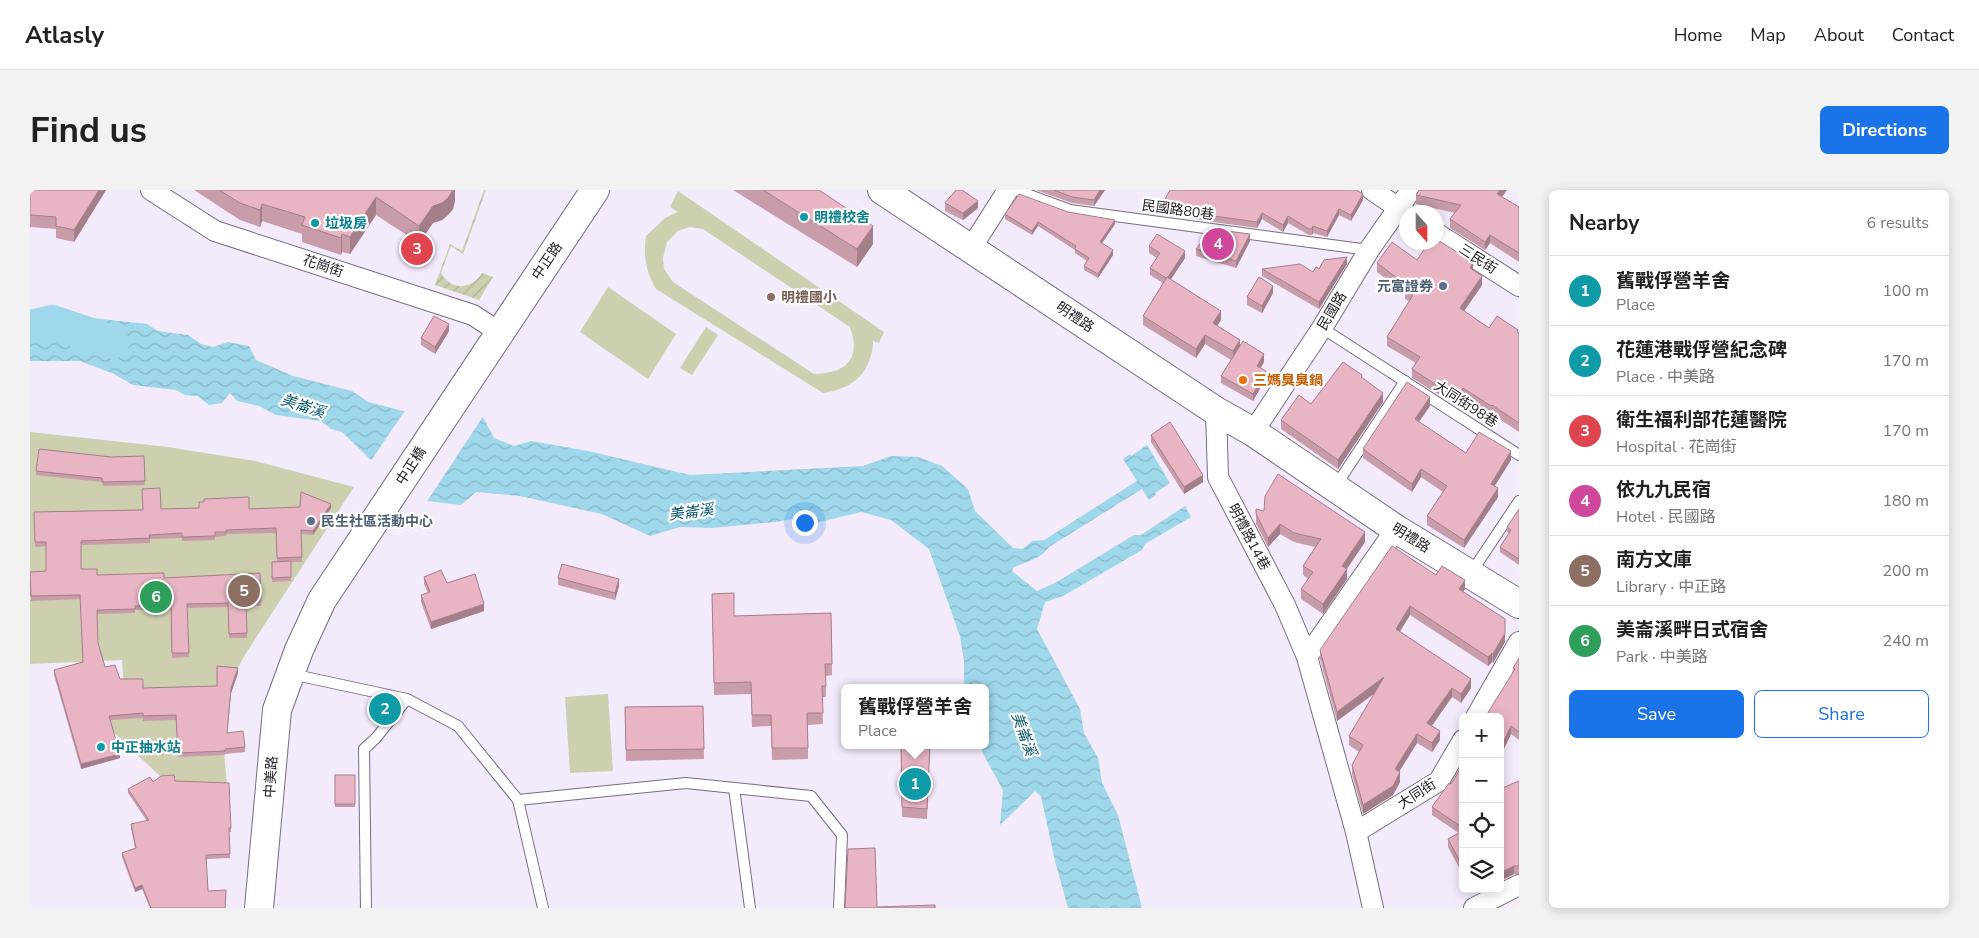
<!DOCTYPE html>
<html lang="en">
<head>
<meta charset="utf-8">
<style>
	body { margin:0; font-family:"Nunito Sans","Noto Sans TC",sans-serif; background:#f2f2f2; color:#202124 }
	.controls { position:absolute; right:15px; bottom:15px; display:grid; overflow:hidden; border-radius:8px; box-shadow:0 2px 12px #0003 }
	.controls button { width:45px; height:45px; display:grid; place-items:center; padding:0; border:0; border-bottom:1px solid #e0e0e0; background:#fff; color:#202124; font:25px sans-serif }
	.compass { position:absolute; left:1369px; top:15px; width:45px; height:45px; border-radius:50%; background:#fff; box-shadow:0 2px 12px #0003; rotate:159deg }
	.you { position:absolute; left:774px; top:332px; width:18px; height:18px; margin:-12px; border:4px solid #fff; border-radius:50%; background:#1a73e8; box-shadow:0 0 0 8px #1a73e833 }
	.badge { display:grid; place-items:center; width:32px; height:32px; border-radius:50%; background:#1a73e8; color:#fff; font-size:16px; font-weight:700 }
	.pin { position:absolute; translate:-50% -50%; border:2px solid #fff; box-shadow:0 1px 5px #0006 }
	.popup { position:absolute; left:811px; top:494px; width:148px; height:65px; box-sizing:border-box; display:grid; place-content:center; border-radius:8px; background:#fff; filter:drop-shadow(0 1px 4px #0005); font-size:16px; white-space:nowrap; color:#757577 }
	.popup b { font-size:19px; color:#202124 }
	.popup::after { content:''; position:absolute; left:50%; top:100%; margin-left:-10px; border:10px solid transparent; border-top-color:#fff }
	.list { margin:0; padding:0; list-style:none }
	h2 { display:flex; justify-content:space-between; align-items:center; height:65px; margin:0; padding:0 20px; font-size:21px }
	h2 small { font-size:16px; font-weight:400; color:#757577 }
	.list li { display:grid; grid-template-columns:32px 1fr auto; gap:15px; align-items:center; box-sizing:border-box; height:70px; padding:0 20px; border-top:1px solid #e0e0e0 }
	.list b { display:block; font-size:19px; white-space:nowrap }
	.list p { margin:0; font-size:16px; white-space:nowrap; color:#757577 }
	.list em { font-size:16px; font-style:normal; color:#757577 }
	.actions { display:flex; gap:10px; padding:15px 20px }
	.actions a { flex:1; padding:11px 0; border:1px solid #1a73e8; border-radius:8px; text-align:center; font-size:18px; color:#1a73e8 }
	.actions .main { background:#1a73e8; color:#fff }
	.icon { flex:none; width:28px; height:28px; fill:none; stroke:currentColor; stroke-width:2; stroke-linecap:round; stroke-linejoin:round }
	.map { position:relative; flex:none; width:1489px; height:718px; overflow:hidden; border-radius:8px }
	header { display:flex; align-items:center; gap:30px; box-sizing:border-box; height:70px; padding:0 25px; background:#fff; border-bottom:1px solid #e0e0e0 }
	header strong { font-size:24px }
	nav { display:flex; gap:28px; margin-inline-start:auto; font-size:18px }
	.intro { display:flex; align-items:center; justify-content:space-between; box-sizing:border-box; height:120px; padding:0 30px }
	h1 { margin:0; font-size:35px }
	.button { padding:12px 22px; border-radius:8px; background:#1a73e8; color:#fff; font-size:18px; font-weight:700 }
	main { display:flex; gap:30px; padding:0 30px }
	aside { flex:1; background:#fff; border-radius:8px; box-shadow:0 2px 12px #0003 }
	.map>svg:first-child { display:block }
	.park { fill:#cdcfae; fill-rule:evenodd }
	.garden { fill:url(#garden-furrows) }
	.water { fill:url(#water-waves) }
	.pier { fill:#f3eafb }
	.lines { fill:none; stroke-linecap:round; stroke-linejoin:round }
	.river { stroke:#9fd7eb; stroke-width:34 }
	.lane-casing { stroke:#786b84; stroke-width:12 }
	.street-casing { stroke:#786b84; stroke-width:22 }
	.secondary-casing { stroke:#786b84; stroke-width:30 }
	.primary-casing { stroke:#786b84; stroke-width:30 }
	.lane { stroke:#fff; stroke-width:10 }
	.street { stroke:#fff; stroke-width:20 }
	.secondary { stroke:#fff; stroke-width:28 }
	.primary { stroke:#fff; stroke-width:28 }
	.wall { fill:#c89ca9 }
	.shaded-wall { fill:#a37f89 }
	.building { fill:#e9b5c4; stroke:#a37f89 }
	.culture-dot { fill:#0f9aa8; stroke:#fff; stroke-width:2 }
	.service-dot { fill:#5c6f8a; stroke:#fff; stroke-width:2 }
	.education-dot { fill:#8d6e63; stroke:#fff; stroke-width:2 }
	.food-dot { fill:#e8710a; stroke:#fff; stroke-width:2 }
	.labels { text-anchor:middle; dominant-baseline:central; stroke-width:4.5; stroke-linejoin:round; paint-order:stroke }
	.street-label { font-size:14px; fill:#26202b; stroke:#fff }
	.culture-label { font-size:14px; font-weight:bold; fill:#0d838f; stroke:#fff; text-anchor:start }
	.service-label { font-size:14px; font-weight:bold; fill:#4e5e75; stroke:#fff; text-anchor:end }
	.education-label { font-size:14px; font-weight:bold; fill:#785e54; stroke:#fff; text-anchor:start }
	.food-label { font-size:14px; font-weight:bold; fill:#c56008; stroke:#fff; text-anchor:start }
	.water-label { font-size:15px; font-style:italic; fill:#065569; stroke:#fff }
</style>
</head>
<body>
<header>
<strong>Atlasly</strong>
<nav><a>Home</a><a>Map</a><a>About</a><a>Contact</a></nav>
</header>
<div class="intro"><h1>Find us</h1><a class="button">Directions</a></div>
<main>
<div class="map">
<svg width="1489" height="718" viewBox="0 0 1489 718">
	<defs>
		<pattern id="garden-furrows" width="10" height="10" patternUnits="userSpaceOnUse" patternTransform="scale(1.25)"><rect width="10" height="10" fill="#cdcfae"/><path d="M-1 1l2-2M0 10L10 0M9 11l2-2" fill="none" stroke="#b0b196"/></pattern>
		<pattern id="water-waves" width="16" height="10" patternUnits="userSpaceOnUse" patternTransform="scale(1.25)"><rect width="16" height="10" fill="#9fd7eb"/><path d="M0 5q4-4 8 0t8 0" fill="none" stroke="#89b8ca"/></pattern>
	</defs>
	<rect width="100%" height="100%" fill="#f3eafb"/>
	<g class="park">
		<path d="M648 1 854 142 849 153 843 151C842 182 823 199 793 203L626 99C616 82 613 66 616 46L635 28 648 22 640 17ZM660 37 673 39 820 137C832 170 815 183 784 184L643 92 634 79 633 68 637 52 648 41Z"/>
		<path d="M578 97 646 144 618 189 550 142Z"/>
		<path d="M676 137 688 145 662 185 650 178Z"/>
		<path d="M0 242 138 257 225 271 324 297 216 463 205 483 187 481 197 596 145 595 133 589 77 536 94 498 92 470 0 474Z"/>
		<path d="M578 504 583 581 540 583 535 507Z"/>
	</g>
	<path class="garden" d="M454 0H456L433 64 421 56 411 83C422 101 441 100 452 83L463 87 449 110 405 95 420 54 432 61Z"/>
	<path class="water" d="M2 120 18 125 33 140 61 128 117 134 128 141 158 145 171 154 183 157 198 152 219 156 226 170 263 186 322 201 338 212 373 221 453 227 464 248 484 256 501 251 558 261 660 285 833 276 861 266 888 267 912 276 938 299 945 321 983 358 993 359 1002 351 1014 350 1107 291 1093 269 1100 264 1101 266 1117 255 1140 293 1125 303 1126 305 1119 310 1112 299 1019 357C1010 370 996 371 983 378L982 381 1007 401 1025 393 1104 345H1111L1155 316 1161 327 1115 354 1112 360 1033 406 1015 412 1007 439 1050 519 1054 543 1068 568 1072 593 1088 625 1112 718H1038L1025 671 1011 606 1005 601 970 635 973 600 952 562 951 555H955V498H934V471L930 446 899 359 861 330 831 322 785 333 770 328 745 332 682 338 650 337 620 346 572 324 490 306 446 302 431 315 397 311 340 269 312 242 301 239 291 231 246 225 229 216 207 211 200 203 192 213 179 215 168 206 155 205 146 200 103 195 84 184 50 171H0V124Z"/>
	<path class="pier" d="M376 219 454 225 396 313 340 272Z"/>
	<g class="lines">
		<path class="river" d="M0 137 22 132 82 152"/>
		<g class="lane-casing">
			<g id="lane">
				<path d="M986 0 1040 20 1339 60"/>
				<path d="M1292 138 1489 265"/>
				<path d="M1305 297 1375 191"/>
				<path d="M1441 383 1489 311"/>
				<path d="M261 484 377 509 428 536 488 610 513 718"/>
				<path d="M704 598 720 718"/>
				<path d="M488 610 656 593 781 606 812 645 809 718"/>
				<path d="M336 718 334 559 346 548 377 509"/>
			</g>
		</g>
		<g class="street-casing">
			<g id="street">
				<path d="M121 0 185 41 443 125 469 142"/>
				<path d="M1342 0 1376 23"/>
				<path d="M1406 43 1489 96"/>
				<path d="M941 58 978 0"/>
				<path d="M1186 221 1188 287 1255 415 1277 467 1326 642 1343 718"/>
				<path d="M1223 242 1292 138 1339 60 1381 0"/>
				<path d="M1277 467 1366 339"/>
				<path d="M1446 527 1489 452"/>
				<path d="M1326 642 1409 591 1433 550"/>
				<path d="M1444 718 1489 695"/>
			</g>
		</g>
		<g class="secondary-casing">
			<path id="secondary" d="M852 0 1186 221 1223 242 1366 339 1489 414"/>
		</g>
		<g class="primary-casing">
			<path id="primary" d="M229 718 247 520 269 460 292 410 565 0"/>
		</g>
		<use href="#lane" class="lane"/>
		<use href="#street" class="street"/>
		<use href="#secondary" class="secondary"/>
		<use href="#primary" class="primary"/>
	</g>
	<g class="wall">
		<path d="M0 0H76L44 52 26 48V39L0 37Z"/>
		<path d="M164 0H425V11L423 19 418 25 412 30 403 33 389 53 346 25 320 64 312 62 311 65 272 52V44L232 31 230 37 210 30Z"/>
		<path d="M703 0H789L843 54 827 77Z"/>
		<path d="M1006 0H1075L1064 16 1042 13Z"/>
		<path d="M1389 0H1477L1472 7 1489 17V72L1460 53 1455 60 1420 38V29L1425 23 1386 14V5Z"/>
		<path d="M1333 10 1321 31 1309 25 1297 47 1283 43 1282 45H1279L1258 33 1253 42 1232 29 1227 38 1177 31 1145 25 1134 18V11Z"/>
		<path d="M915 13 948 18 933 30 915 21Z"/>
		<path d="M1038 22 1085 34 1072 53 1083 65 1068 88 1054 80V76L1057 71 1045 63V60L1008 36 1002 45 975 29V24Z"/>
		<path d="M1220 51 1206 78 1166 66V59Z"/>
		<path d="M1119 56 1155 68 1141 89 1191 130 1187 136 1210 156 1234 172 1231 178 1236 188 1223 211 1191 193V186L1201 170 1175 154 1166 168 1113 135V126L1133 93 1120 85V78L1127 68 1119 63Z"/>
		<path d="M1387 70 1443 80 1452 95 1434 121 1459 138 1488 142 1489 143V242L1462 224 1461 225 1433 207 1428 214 1410 201 1408 204 1382 188V179L1386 173 1357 156V147L1379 111 1375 109V103L1347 82V73Z"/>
		<path d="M1317 74 1289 119 1232 86V79L1283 82 1289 79Z"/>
		<path d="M1243 103 1232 123 1217 115V107Z"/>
		<path d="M419 141 405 164 391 155V148Z"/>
		<path d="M1332 188 1353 212 1308 279 1251 239V230L1281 214Z"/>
		<path d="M1400 216 1389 232 1436 263 1481 270 1464 296 1468 307 1434 358 1397 335V326L1413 302 1391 287 1382 302 1333 268V259Z"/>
		<path d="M1121 245 1173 292 1154 304 1121 252Z"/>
		<path d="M114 266 115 295 73 296 72 292 6 285V281Z"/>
		<path d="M301 318 283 345 271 344 272 372H261V391L242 392V372L247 371 246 343 196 344V346L185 347V350L152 351V348L120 349V353L51 355V379L67 385 134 388 230 383 231 416H216L217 448H199L198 417 157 418 159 467 142 468 141 419 105 420V423L67 424 68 453 75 477 90 489 113 498 187 496 208 483 201 503 197 543 215 557V562L195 564V565L148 567 146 530 113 531V528L80 530 90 568 51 579 24 485V480L53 472 50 409 1 411 0 395 16 381V356L5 357 4 322 131 319Z"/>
		<path d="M1226 319 1335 352 1317 379V389L1293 424 1271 409V399L1278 389 1273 385V376L1285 357 1264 352 1250 344 1238 357 1226 334Z"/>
		<path d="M1489 319V375L1470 362V357L1479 344 1477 342V337Z"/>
		<path d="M1406 385 1435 399 1433 402 1475 452 1463 473 1462 472 1458 476 1380 425 1370 441 1441 498 1431 513 1422 507 1402 536 1410 550 1402 562 1387 553 1369 582 1370 592 1363 605 1333 624 1322 584V575L1329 562 1319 555V546L1344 504 1307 531 1290 469V460Z"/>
		<path d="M394 387 417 393 454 421 401 439 391 412V405L398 403 394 394Z"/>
		<path d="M528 388 589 396 585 410 528 395Z"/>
		<path d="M682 404 704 426 801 423 802 485 796 486V507H792L793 534 778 535V569L742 570 741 536 722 537 721 504 684 505Z"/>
		<path d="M1489 468V550L1481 544 1470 567 1483 478Z"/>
		<path d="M673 516 674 569 596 571 595 517Z"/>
		<path d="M871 555H900L897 629 872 627Z"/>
		<path d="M1433 574V685L1418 657V649L1429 643 1402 625V617L1421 594Z"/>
		<rect x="305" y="585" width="20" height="32"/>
		<path d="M145 591 201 638V642H199L200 668 176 669 178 701 195 718H120L112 699 105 702 92 667V663L105 658 101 638V634L117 631 98 603V599L123 592Z"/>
		<path d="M1489 591V684H1484L1470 691Z"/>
	</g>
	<g class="shaded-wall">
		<path d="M69 0H76L44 52V40Z"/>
		<path d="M423 0H425V11L423 19 418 25 412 30 403 33 389 53V36L403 16Z"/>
		<path d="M1070 0H1075L1064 16V10Z"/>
		<path d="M1470 0H1477L1467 13V4Z"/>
		<path d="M1333 4V10L1321 31V25Z"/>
		<path d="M346 7V25L320 64V47Z"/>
		<path d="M948 11V18L933 30V23Z"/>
		<path d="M232 14V31L230 37V20Z"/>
		<path d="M1309 19V25L1297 47V41Z"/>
		<path d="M1232 23V29L1227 38V32Z"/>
		<path d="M1258 26V33L1253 42V35Z"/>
		<path d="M1085 30V34L1070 56V52Z"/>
		<path d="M1008 32V36L1002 45V41Z"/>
		<path d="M843 36V54L827 77V59Z"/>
		<path d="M1283 36V43L1282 45V39Z"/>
		<path d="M312 44V62L311 65V48Z"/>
		<path d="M1220 44V51L1206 78V71Z"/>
		<path d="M1460 45V53L1455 60V52Z"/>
		<path d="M1083 60V65L1068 88V84Z"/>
		<path d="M1155 61V68L1137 95V89Z"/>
		<path d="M1317 67V74L1289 119V112Z"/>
		<path d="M1443 72V81L1440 78Z"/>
		<path d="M1452 86V95L1430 127V118Z"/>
		<path d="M1243 96V103L1232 123V116Z"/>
		<path d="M1191 121V130L1183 142V133Z"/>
		<path d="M419 134V141L405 164V157Z"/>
		<path d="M1175 145V154L1166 168V159Z"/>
		<path d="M1210 150V159L1203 171V161Z"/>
		<path d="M1234 164V172L1227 183V176Z"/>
		<path d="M1236 181V188L1223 211V204Z"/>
		<path d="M1410 193V201L1408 204V196Z"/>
		<path d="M1433 198V207L1428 214V205Z"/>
		<path d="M1353 203V212L1308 279V270Z"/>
		<path d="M1400 207V216L1385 237V229Z"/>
		<path d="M1481 261V270L1461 302V294Z"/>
		<path d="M1391 279V287L1382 302V294Z"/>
		<path d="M1173 285V292L1154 304V297Z"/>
		<path d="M1468 298V307L1434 358V350Z"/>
		<path d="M301 314V318L283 345V341Z"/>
		<path d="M1250 334V344L1238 357V348Z"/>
		<path d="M1335 342V352L1316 380 1317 379V389L1293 424V414L1312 376Z"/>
		<path d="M589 389V396L585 410V403Z"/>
		<path d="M1435 390V399L1429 408V399Z"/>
		<path d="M454 414V421L401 439V432Z"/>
		<path d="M1380 416V425L1366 448V439Z"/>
		<path d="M1475 443V452L1463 473V464Z"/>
		<path d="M1462 463V472L1458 476V467Z"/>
		<path d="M208 478V483L201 503 197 548 201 498Z"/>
		<path d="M1354 487V496L1307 531V522Z"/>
		<path d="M1441 489V498L1431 513V504Z"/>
		<path d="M1422 498V507L1397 542V533Z"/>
		<path d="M1481 536V544L1470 567V559Z"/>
		<path d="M1410 541V550L1402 562V553Z"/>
		<path d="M1387 544V553L1365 588V579Z"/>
		<path d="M90 564V568L51 579V574Z"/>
		<path d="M1370 582V592L1363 605 1333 624V615Z"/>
		<path d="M1484 676V684L1470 691V683Z"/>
		<path d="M112 695V699L105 702V698Z"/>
	</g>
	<g class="building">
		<path d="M0 0H69L44 40 26 36V27L0 25Z"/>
		<path d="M189 0H423L418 8 412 13 403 16 389 36 346 7 320 47 312 44 311 48 272 35 275 27 232 14 230 20 210 13Z"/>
		<path d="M733 0H789L843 36 827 59Z"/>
		<path d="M926 0H932L948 11 933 23 915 13Z"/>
		<path d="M1024 0H1070L1064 10 1042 7Z"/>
		<path d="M1140 0H1326L1333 4 1321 25 1309 19 1297 41 1283 36 1282 39H1279L1258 26 1253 35 1232 23 1227 32 1177 25 1145 18 1134 11Z"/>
		<path d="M1389 0H1470L1467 4 1489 17V63L1460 45 1455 52 1420 29 1431 15 1386 5Z"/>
		<path d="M989 4 1038 22 1085 30 1070 52 1083 60 1068 84 1054 76 1059 68 1045 59 1046 56 1008 32 1002 41 975 24Z"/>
		<path d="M1182 39 1220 44 1206 71 1166 59Z"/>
		<path d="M1127 44 1155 61 1138 87H1137L1136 88 1120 78 1130 63 1119 56Z"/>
		<path d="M1406 49 1443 72 1440 78 1452 86 1430 118 1459 138 1467 126 1488 140 1487 142 1489 143V233L1462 215 1461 216 1433 198 1428 205 1410 193 1408 196 1382 179 1390 167 1357 147 1383 105 1375 100 1378 96 1347 73 1362 52 1387 70 1399 52H1406Z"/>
		<path d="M1317 67 1289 112 1232 79 1270 74 1283 82 1286 77 1289 79 1294 70Z"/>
		<path d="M1137 87 1191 121 1183 133 1210 150 1203 161 1175 145 1166 159 1113 126Z"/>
		<path d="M1229 87 1243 96 1232 116 1217 107Z"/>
		<path d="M404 126 419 134 405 157 391 148Z"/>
		<path d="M1213 151 1234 164 1227 176 1236 181 1223 204 1191 186Z"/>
		<path d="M1313 172 1332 185 1331 187 1353 203 1308 270 1251 230 1269 205 1281 214Z"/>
		<path d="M1377 192 1400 207 1385 229 1436 263 1449 242 1481 261 1461 294 1468 298 1434 350 1397 326 1417 296 1391 279 1382 294 1333 259Z"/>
		<path d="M1140 232 1173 285 1154 297 1121 245Z"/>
		<path d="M9 259 81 267 114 266 115 291 73 292 72 288 6 281Z"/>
		<path d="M1248 284 1335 342 1312 376 1317 379 1293 414 1271 399 1283 382 1273 376 1291 349 1264 343 1250 334 1238 348 1226 324V319L1234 321 1235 306Z"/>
		<path d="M130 298 131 319 169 318V312H174V309L219 307V319L270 317 271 302 301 314 283 341 271 340 272 367 247 368 246 338 196 340V342H185V346L152 347V343L119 345 120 348 51 351V379H67V385L134 383V388L230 383 231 411 216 412 217 443 199 444 198 413 157 414 159 463H142L141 414 105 416V419L67 420 68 453 75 477 85 475 90 489H113V498L187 496V476L208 478 201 498 197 543 213 541 215 557 195 559V561L148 563 146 525 113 526V523L79 526 90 564 51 574 24 480 53 472 50 405 1 406 0 382 16 381V352H5L4 322 113 320 112 299Z"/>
		<path d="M1489 319V369L1470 357 1481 340 1477 337Z"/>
		<path d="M1362 356 1406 385 1412 376 1435 390 1429 399 1475 429V443L1463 464 1462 463 1458 467 1380 416 1366 439 1441 489 1431 504 1422 498 1397 533 1410 541 1402 553 1387 544 1365 579 1370 582 1363 596 1333 615 1322 575 1333 555 1319 546 1354 487 1307 522 1290 460Z"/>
		<path d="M261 371V387L242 388V372Z"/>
		<path d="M532 374 589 389 585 403 528 388Z"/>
		<path d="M411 380 417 393 445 384 454 414 401 432 391 405 400 402 394 387Z"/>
		<path d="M704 403V426L801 423 802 474H795L796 496H792L793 523H777L778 558H742L741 525H722L721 492 684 493 682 404Z"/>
		<path d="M1489 468V542L1481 536 1470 559V527H1456L1459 521 1485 479 1483 478Z"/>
		<path d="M673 516 674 559 596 560 595 517Z"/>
		<path d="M871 555H900L897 619 872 617Z"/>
		<path d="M1433 574V638L1402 617 1419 593 1421 594Z"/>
		<path d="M144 585 145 591 199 593 201 638H199L200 664 176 665 178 701 196 700 195 718H121L112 695 105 698 92 663 106 658 101 634 119 630 98 599 120 587 123 592 131 586Z"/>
		<rect x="305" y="585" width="20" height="29"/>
		<path d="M1489 591V676H1484L1470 683V599Z"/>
		<path d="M1433 641V677L1418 649Z"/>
		<path d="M845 658 847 717 905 715V718H815L818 659Z"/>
	</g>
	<g class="culture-dot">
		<circle cx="774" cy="27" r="5"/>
		<circle cx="285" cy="33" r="5"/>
		<circle cx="71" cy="557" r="5"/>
	</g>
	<g class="service-dot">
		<circle cx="1413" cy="96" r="5"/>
		<circle cx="281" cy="331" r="5"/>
	</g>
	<circle class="education-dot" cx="741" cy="107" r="5"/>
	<circle class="food-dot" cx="1213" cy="190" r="5"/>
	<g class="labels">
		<g class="street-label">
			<text transform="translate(1148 20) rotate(8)">民國路80巷</text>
			<text transform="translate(1448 69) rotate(33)">三民街</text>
			<text transform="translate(517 71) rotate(-56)">中正路</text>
			<text transform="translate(293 76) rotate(18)">花崗街</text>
			<text transform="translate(1302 121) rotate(-59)">民國路</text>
			<text transform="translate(1045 127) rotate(34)">明禮路</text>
			<text transform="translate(1436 214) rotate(33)">大同街98巷</text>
			<text transform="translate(381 276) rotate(-57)">中正橋</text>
			<text transform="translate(1219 347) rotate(62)">明禮路14巷</text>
			<text transform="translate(1381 348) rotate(32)">明禮路</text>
			<text transform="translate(241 587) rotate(-86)">中美路</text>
			<text transform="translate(1387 604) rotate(-33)">大同街</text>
		</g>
		<g class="culture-label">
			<text x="784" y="27">明禮校舍</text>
			<text x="295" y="33">垃圾房</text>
			<text x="81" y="557">中正抽水站</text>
		</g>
		<g class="service-label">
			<text x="1403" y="96">元富證券</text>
			<text x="291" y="331" text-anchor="start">民生社區活動中心</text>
		</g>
		<g class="education-label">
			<text x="751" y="107">明禮國小</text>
		</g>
		<g class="food-label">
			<text x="1223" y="190">三媽臭臭鍋</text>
		</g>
		<g class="water-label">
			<text transform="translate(273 216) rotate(18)">美崙溪</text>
			<text transform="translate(661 322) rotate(-7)">美崙溪</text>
			<text transform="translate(994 544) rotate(70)">美崙溪</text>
		</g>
	</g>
</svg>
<div class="controls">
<button>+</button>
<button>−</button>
<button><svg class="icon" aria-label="locate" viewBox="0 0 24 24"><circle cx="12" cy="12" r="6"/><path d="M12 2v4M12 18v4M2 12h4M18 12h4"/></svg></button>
<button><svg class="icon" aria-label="layers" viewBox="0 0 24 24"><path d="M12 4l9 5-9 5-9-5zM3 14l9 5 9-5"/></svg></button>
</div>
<svg class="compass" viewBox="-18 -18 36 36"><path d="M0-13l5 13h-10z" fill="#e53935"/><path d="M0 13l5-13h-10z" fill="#757577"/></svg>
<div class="you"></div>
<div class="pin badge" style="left:885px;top:594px;background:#0f9aa8">1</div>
<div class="popup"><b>舊戰俘營羊舍</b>Place</div>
<div class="pin badge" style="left:355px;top:519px;background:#0f9aa8">2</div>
<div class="pin badge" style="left:387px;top:59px;background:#e0444e">3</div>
<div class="pin badge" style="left:1188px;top:54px;background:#d1479c">4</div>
<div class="pin badge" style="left:214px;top:401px;background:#8d6e63">5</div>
<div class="pin badge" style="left:126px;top:407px;background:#2e9e5b">6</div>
</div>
<aside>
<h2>Nearby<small>6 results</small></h2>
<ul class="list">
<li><span class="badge" style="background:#0f9aa8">1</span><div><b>舊戰俘營羊舍</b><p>Place</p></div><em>100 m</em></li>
<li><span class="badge" style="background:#0f9aa8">2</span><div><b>花蓮港戰俘營紀念碑</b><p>Place · 中美路</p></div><em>170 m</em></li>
<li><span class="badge" style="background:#e0444e">3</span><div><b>衛生福利部花蓮醫院</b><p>Hospital · 花崗街</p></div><em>170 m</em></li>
<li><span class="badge" style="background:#d1479c">4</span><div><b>依九九民宿</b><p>Hotel · 民國路</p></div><em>180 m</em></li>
<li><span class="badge" style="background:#8d6e63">5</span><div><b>南方文庫</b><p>Library · 中正路</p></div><em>200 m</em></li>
<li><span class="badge" style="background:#2e9e5b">6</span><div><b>美崙溪畔日式宿舍</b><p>Park · 中美路</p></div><em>240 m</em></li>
</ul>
<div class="actions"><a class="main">Save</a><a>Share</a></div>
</aside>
</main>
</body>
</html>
